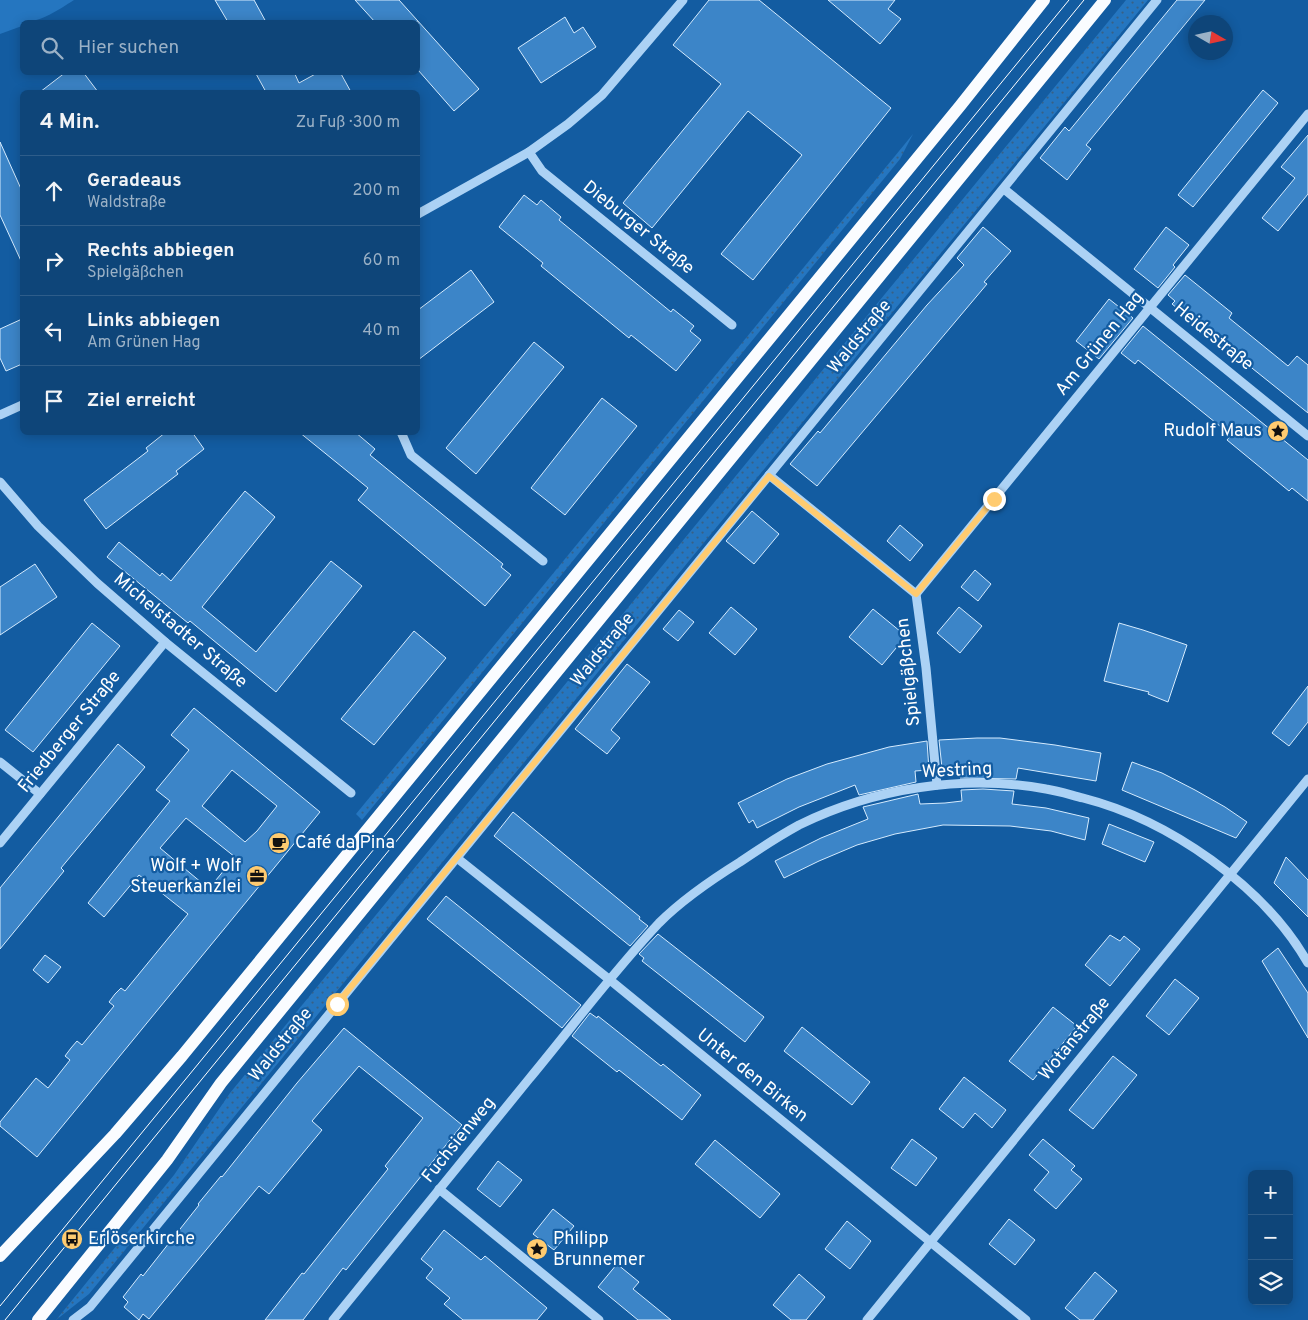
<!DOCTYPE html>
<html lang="de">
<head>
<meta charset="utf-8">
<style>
	body { margin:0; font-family:Overpass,sans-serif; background:#1c4f80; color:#f1f3f6 }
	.controls { position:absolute; right:15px; bottom:15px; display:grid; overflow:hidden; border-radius:8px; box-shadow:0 2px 12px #0003 }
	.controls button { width:45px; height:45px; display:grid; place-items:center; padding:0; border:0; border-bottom:1px solid #2e5d8a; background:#0e4579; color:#f1f3f6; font:25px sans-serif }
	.compass { position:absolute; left:1188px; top:15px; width:45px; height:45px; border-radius:50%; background:#0e4579; box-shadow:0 2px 12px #0003; rotate:99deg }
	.stop { position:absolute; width:15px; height:15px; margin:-11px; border:4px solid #ffcb70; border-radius:50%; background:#fff }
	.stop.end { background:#ffcb70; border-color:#fff; box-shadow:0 1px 5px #0008 }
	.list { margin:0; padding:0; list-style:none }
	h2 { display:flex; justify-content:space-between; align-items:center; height:65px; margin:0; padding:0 20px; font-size:21px }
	h2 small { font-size:16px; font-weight:400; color:#9bb1c6 }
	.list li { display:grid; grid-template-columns:32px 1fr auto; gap:15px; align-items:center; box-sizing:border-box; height:70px; padding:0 20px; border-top:1px solid #2e5d8a }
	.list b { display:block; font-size:19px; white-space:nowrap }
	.list p { margin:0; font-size:16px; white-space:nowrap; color:#9bb1c6 }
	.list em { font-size:16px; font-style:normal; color:#9bb1c6 }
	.icon { flex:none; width:28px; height:28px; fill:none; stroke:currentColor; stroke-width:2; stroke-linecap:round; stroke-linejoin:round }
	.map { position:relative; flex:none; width:1308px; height:1320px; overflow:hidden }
	.search { position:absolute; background:#0e4579; box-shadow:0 2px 12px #0003; left:20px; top:20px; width:400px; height:55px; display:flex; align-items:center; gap:12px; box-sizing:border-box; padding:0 18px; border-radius:8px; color:#9bb1c6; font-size:19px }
	.panel { position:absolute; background:#0e4579; box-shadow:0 2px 12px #0003; left:20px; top:90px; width:400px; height:345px; border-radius:8px }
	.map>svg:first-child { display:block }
	.grass { fill:url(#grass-dots) }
	.park { fill:#2576c0 }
	.building { fill:#3c85c8; stroke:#d5ebfe; fill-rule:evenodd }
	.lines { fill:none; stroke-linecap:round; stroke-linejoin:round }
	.minor { stroke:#acd2f5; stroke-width:9 }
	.major { stroke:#fafcff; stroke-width:12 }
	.tram { stroke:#fff; stroke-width:1 }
	.route { stroke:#ffcb70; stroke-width:6 }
	.labels { text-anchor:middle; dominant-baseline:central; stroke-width:4.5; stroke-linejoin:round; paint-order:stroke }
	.street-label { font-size:18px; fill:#fff; stroke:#135ca1 }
	.poi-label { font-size:18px; fill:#fff; stroke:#135ca1; text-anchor:start }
</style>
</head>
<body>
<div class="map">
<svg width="1308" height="1320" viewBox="0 0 1308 1320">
	<defs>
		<pattern id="grass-dots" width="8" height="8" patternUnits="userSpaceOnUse" patternTransform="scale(1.25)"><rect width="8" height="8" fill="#2576c0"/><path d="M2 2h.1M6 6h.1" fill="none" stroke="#386186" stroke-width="1.8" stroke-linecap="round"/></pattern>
	</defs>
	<rect width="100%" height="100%" fill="#135ca1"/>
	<g class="grass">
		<path d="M1126 0H1148L89 1294 56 1320 174 1175 230 1093Z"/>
		<path d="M913 134 900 159 362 820 356 814Z"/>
	</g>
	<path class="park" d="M0 0H74C58 10 42 22 22 22V26L0 34Z"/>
	<g class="building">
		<path d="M215 0H254L266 22H228Z"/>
		<path d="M355 0H399L479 89 454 111 418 70V22H375Z"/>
		<path d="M709 0H759L891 108 753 280 721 254 802 155 748 111 652 228 623 203 721 84 673 45Z"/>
		<path d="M828 0H895L888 9 901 19 880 44Z"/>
		<path d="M1177 0H1205L1086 145 1091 149 1067 180 1040 158 1065 127 1069 131Z"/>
		<path d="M565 17 574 33 583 27 596 47 541 83 518 48Z"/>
		<path d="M66 72H83L98 92H40Z"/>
		<path d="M255 72H294L299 83 319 72H340L351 92H266Z"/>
		<path d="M1263 90 1278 103 1193 207 1178 195Z"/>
		<path d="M1308 135V194L1278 231 1262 218 1295 178 1281 167Z"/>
		<path d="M0 142 22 191V263L0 215Z"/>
		<path d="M524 195 537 205 541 200 561 217 559 220 671 312 673 309 694 326 690 331 701 340 676 371 631 335 629 338 541 266 543 263 499 227Z"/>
		<path d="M983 227 1011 251 984 282 987 284 817 486 790 464 818 431 820 433 927 305 964 265 957 258Z"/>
		<path d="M1166 227 1189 245 1173 265 1175 267 1158 288 1134 269Z"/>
		<path d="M471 270 494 302 418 360V310Z"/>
		<path d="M1185 275 1232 313 1229 318 1288 366 1297 356 1308 365V413L1172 304 1175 301 1168 295Z"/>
		<path d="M1109 299 1133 318 1099 359 1076 341Z"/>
		<path d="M22 319V364L6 371 0 358V329Z"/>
		<path d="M1143 326 1308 460V501L1292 488 1289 491 1227 440 1231 435 1138 360 1135 364 1121 353Z"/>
		<path d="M534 342 564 367 476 474 446 448Z"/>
		<path d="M602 398 637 426 565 515 531 488Z"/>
		<path d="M166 432H192L204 449 176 471 178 474 106 529 84 500 148 451 146 448Z"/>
		<path d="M299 432H355L375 449 370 455 503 564 501 567 511 575 485 606 358 500 368 488Z"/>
		<path d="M245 491 275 517 202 607 256 652 331 561 362 586 276 692 190 621 188 623 107 557 119 542 160 576 162 573 171 581Z"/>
		<path d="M752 511 779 534 754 564 726 541Z"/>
		<path d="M900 525 923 545 910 561 887 541Z"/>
		<path d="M35 564 57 597 0 635V587Z"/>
		<path d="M975 570 991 584 978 601 961 587Z"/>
		<path d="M731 607 757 629 735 655 709 633Z"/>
		<path d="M959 607 982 626 960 653 937 633Z"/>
		<path d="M873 609 906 636 882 665 849 637Z"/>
		<path d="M679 610 694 622 678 641 663 629Z"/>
		<path d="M92 623 120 646 33 752 5 730Z"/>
		<path d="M1119 623 1143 630 1187 645 1168 702 1148 694 1149 692 1104 681Z"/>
		<path d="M414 631 446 658 374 745 341 719Z"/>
		<path d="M627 664 650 682 611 730 620 738 607 754 575 729Z"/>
		<path d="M1308 686V722L1289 746 1272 733Z"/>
		<path d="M194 708 320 812 37 1157 0 1126V1122L36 1078 48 1088 70 1060 65 1056 71 1048 77 1041 82 1045 114 1006 109 1002 115 994 121 988 125 991 188 914 139 875 104 917 88 903 170 801 156 790 189 750 171 735ZM232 770 277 806 257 831 245 842 202 806ZM186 818 235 857 211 886 210 885 208 888 160 848Z"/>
		<path d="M977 738H1000L1055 745 1101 753 1096 781 1018 768 1016 779 960 778 959 767 942 768 939 740Z"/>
		<path d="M927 741 929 770 915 771 916 782 859 795 855 785 799 807 757 828 753 820 749 823 738 803 787 779 827 764 889 747Z"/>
		<path d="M118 744 145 767 61 868 64 871 0 949V888Z"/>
		<path d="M1132 762 1162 773 1195 790 1225 807 1247 822 1236 838 1122 790Z"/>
		<path d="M983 789 1014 791 1012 804 1046 808 1089 818 1085 840 1051 831 1010 826 943 825 895 834 857 845 819 861 784 878 775 861 821 838 868 819 863 807 918 794 920 804 945 803 962 801 961 790Z"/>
		<path d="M513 812 640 917 639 919 648 926 630 946 494 836Z"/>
		<path d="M1109 824 1154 842 1145 862 1102 844Z"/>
		<path d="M1286 857 1308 880V917L1274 883Z"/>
		<path d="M446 896 581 1005 562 1028 427 919Z"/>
		<path d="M658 934 764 1017 745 1042 642 961 644 958 639 954Z"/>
		<path d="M1110 935 1120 941 1124 936 1140 949 1110 986 1085 965Z"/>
		<path d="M1278 948 1308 993V1038L1262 961Z"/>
		<path d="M45 955 61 967 48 983 33 970Z"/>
		<path d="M1175 979 1199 998 1169 1035 1146 1016Z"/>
		<path d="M1053 1007 1077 1026 1033 1080 1009 1061Z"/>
		<path d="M590 1013 597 1018 598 1016 661 1066 663 1064 701 1095 682 1120 619 1070 617 1072 572 1036Z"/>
		<path d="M802 1027 870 1082 852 1105 784 1051Z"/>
		<path d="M344 1028 462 1125 346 1270 343 1268 303 1320H265L302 1273 304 1274 388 1169 385 1166 423 1118 359 1066 312 1121 322 1130 269 1194 259 1186 149 1319 143 1314 139 1320 124 1307 128 1302 123 1297 141 1274 143 1276 199 1205 198 1204 221 1176 222 1177 297 1083Z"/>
		<path d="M1113 1056 1137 1075 1093 1129 1069 1110Z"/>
		<path d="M964 1077 1006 1110 992 1128 975 1113 963 1128 939 1109Z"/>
		<path d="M912 1139 937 1158 916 1186 891 1168Z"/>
		<path d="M1043 1139 1075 1166 1071 1170 1082 1179 1056 1209 1034 1190 1049 1172 1029 1155Z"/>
		<path d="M715 1140 780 1194 760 1218 695 1164Z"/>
		<path d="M498 1161 522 1180 500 1207 477 1189Z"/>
		<path d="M553 1209 574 1226 554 1250 533 1234Z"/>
		<path d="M1009 1219 1035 1240 1015 1265 989 1244Z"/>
		<path d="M847 1221 871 1241 850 1269 825 1249Z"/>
		<path d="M444 1230 481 1260 485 1256 547 1308 537 1320H463L444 1304 450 1298 426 1278 433 1269 421 1259Z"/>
		<path d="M617 1264 639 1282 633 1289 671 1320H638L598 1287Z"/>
		<path d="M1095 1272 1117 1291 1093 1320H1080L1065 1308Z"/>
		<path d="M799 1274 825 1297 806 1320H791L773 1305Z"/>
	</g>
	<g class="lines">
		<g class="minor">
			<path d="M529 152 542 171 732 325"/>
			<path d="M1004 189 1308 436"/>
			<path d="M418 214 529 152 568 124 602 95 683 0"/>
			<path d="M0 415 22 405"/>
			<path d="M401 432 411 455 543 561"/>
			<path d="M769 475 916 594 926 668 937 785"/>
			<path d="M0 482 38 526 97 583 165 642 351 793"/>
			<path d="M916 594 1308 114"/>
			<path d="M0 762 40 794"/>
			<path d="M0 843 165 642"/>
			<path d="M457 858 610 980 1026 1320"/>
			<path d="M439 1189 599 1320"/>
			<path d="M73 1320 90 1307 1157 0"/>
			<path d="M333 1320C398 1240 464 1159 529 1079 572 1027 613 972 659 923 683 899 711 880 740 862 759 849 779 836 799 825 874 788 964 774 1046 789 1059 791 1071 795 1083 798 1169 820 1264 886 1308 963"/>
			<path d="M867 1320 1308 779"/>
		</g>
		<g class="major">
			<path d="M0 1256 115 1134 182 1056 960 106 1044 0"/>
			<path d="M38 1320 167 1160 221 1083 1105 0"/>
		</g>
		<g class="tram">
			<path d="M0 1306 1069 0"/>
			<path d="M5 1320 1084 0"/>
		</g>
	</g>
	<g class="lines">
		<path class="route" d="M337 1004 769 476 916 594 994 499"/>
	</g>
	<defs>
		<g id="sight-disc" transform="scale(1.125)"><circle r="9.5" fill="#ffcb70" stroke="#135ca1"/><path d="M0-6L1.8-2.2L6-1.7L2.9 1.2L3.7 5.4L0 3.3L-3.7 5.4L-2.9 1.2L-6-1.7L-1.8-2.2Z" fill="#111"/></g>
		<g id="cafe-disc" transform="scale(1.125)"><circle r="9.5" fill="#ffcb70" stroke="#135ca1"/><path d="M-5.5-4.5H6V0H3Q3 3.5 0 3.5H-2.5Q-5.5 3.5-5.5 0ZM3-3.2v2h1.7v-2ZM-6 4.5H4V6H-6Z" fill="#111"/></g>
		<g id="office-disc" transform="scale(1.125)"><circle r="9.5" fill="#ffcb70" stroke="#135ca1"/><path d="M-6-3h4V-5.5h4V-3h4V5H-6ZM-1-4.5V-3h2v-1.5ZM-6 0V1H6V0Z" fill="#111"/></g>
		<g id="bus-disc" transform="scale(1.125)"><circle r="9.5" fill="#ffcb70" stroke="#135ca1"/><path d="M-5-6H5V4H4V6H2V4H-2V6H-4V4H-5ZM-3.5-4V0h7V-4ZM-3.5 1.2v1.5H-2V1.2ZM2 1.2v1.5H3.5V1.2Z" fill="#111"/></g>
	</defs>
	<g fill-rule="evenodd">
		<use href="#sight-disc" x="1278" y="431"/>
		<use href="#cafe-disc" x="279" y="843"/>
		<use href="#office-disc" x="257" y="876"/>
		<use href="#bus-disc" x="72" y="1239"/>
		<use href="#sight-disc" x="537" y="1249"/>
	</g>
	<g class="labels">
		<g class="street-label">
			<text transform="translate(638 228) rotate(39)">Dieburger Straße</text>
			<text transform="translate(860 337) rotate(-51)">Waldstraße</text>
			<text transform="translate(1213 337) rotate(39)">Heidestraße</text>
			<text transform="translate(1100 344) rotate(-51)">Am Grünen Hag</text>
			<text transform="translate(180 631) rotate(40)">Michelstadter Straße</text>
			<text transform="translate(603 650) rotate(-51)">Waldstraße</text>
			<text transform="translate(909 672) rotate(-96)">Spielgäßchen</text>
			<text transform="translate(70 732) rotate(-51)">Friedberger Straße</text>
			<text transform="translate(957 771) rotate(-3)">Westring</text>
			<text transform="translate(1075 1039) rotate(-51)">Wotanstraße</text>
			<text transform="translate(281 1045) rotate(-51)">Waldstraße</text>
			<text transform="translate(752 1076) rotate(39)">Unter den Birken</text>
			<text transform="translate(459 1140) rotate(-51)">Fuchsienweg</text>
		</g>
		<g class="poi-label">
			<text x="1262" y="431" text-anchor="end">Rudolf Maus</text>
			<text x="295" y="843">Café da Pina</text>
			<text x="241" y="866" text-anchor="end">Wolf + Wolf<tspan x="241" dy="21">Steuerkanzlei</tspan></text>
			<text x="88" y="1239">Erlöserkirche</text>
			<text x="553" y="1239">Philipp<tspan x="553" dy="21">Brunnemer</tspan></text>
		</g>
	</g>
</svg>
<div class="controls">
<button>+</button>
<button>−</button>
<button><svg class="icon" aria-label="layers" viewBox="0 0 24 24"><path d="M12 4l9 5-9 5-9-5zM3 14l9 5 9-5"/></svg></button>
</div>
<svg class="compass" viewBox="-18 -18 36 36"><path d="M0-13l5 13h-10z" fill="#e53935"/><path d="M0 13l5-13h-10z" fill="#9bb1c6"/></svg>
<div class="stop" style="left:337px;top:1004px"></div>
<div class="stop end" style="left:994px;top:499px"></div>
<div class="search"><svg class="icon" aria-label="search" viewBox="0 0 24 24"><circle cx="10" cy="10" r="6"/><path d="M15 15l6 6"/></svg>Hier suchen</div>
<section class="panel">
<h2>4 Min.<small>Zu Fuß · 300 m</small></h2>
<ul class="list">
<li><svg class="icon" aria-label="ahead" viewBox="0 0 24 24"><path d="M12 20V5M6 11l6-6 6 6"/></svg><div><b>Geradeaus</b><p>Waldstraße</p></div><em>200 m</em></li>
<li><svg class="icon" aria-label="right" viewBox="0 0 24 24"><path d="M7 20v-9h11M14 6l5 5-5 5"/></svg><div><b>Rechts abbiegen</b><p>Spielgäßchen</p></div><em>60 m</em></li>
<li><svg class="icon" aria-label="left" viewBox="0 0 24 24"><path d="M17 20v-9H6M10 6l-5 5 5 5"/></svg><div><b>Links abbiegen</b><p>Am Grünen Hag</p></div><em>40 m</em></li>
<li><svg class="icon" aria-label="arrive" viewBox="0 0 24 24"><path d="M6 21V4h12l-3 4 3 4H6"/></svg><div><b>Ziel erreicht</b></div></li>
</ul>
</section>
</div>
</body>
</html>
